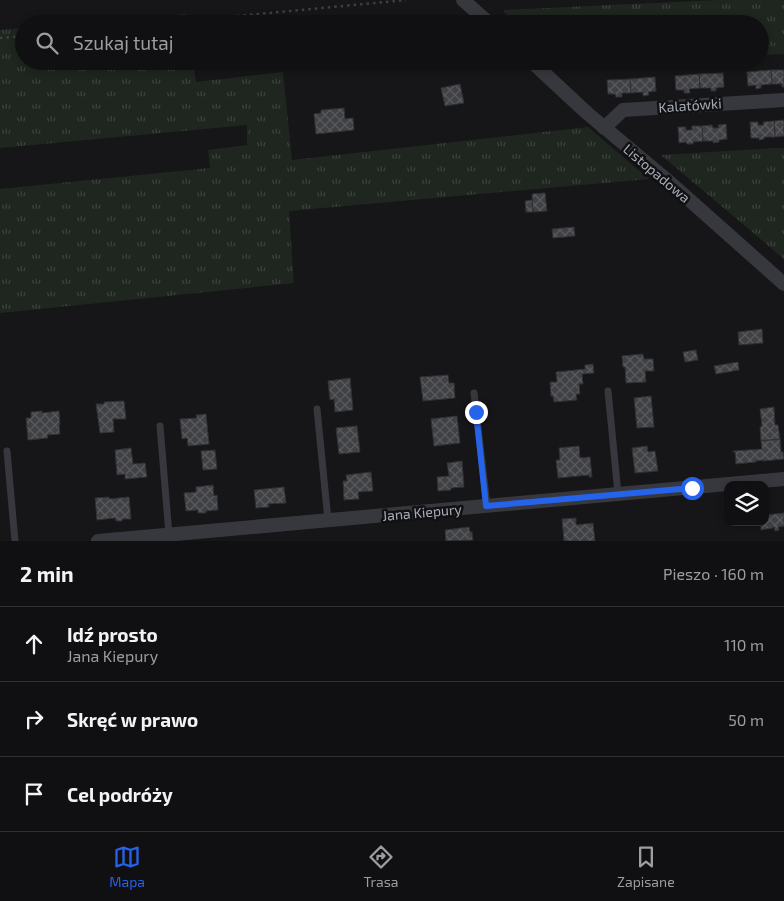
<!DOCTYPE html>
<html lang="pl">
<head>
<meta charset="utf-8">
<style>
	body { margin:0; font-family:"Exo 2",sans-serif; background:#19191b; color:#f1f3f6 }
	.controls { position:absolute; right:15px; bottom:15px; display:grid; overflow:hidden; border-radius:10px; box-shadow:0 2px 8px #0003 }
	.controls button { width:45px; height:45px; display:grid; place-items:center; padding:0; border:0; border-bottom:1px solid #303032; background:#101012; color:#f1f3f6; font:25px sans-serif }
	.stop { position:absolute; width:15px; height:15px; margin:-11px; border:4px solid #2563eb; border-radius:50%; background:#fff }
	.stop.end { background:#2563eb; border-color:#fff; box-shadow:0 1px 5px #0008 }
	.list { margin:0; padding:0; list-style:none }
	h2 { display:flex; justify-content:space-between; align-items:center; height:65px; margin:0; padding:0 20px; font-size:21px }
	h2 small { font-size:16px; font-weight:400; color:#9c9d9f }
	.list li { display:grid; grid-template-columns:32px 1fr auto; gap:15px; align-items:center; box-sizing:border-box; height:75px; padding:0 20px; border-top:1px solid #303032 }
	.list b { display:block; font-size:19px; white-space:nowrap }
	.list p { margin:0; font-size:16px; white-space:nowrap; color:#9c9d9f }
	.list em { font-size:16px; font-style:normal; color:#9c9d9f }
	.icon { flex:none; width:28px; height:28px; fill:none; stroke:currentColor; stroke-width:2; stroke-linecap:round; stroke-linejoin:round }
	.map { position:relative; flex:none; width:784px; height:541px; overflow:hidden }
	.search { position:absolute; background:#101012; box-shadow:0 2px 8px #0003; left:15px; right:15px; top:15px; height:55px; display:flex; align-items:center; gap:12px; box-sizing:border-box; padding:0 18px; border-radius:28px; color:#9c9d9f; font-size:19px }
	.sheet { height:290px; background:#101012 }
	nav { display:flex; justify-content:space-around; align-items:center; box-sizing:border-box; height:70px; border-top:1px solid #303032; background:#101012; font-size:14px; color:#9c9d9f }
	nav a { display:grid; justify-items:center; gap:2px }
	nav .on { color:#2563eb }
	.map>svg:first-child { display:block }
	.grass { fill:url(#grass-tufts) }
	.building { fill:url(#building-cross-hatch); stroke:#303034 }
	.lines { fill:none; stroke-linecap:round; stroke-linejoin:round }
	.path { stroke:#3d3f44; stroke-width:2.5; stroke-dasharray:2.5 4; stroke-linecap:butt }
	.service { stroke:#37383d; stroke-width:7 }
	.minor { stroke:#37383d; stroke-width:14 }
	.route { stroke:#2563eb; stroke-width:6 }
	.labels { text-anchor:middle; dominant-baseline:central; stroke-width:5; stroke-linejoin:round; paint-order:stroke }
	.street-label { font-size:14px; fill:#a8adb8; stroke:#111113 }
</style>
</head>
<body>
<div class="map">
<svg width="784" height="541" viewBox="0 0 784 541">
	<defs>
		<pattern id="grass-tufts" width="24" height="20" patternUnits="userSpaceOnUse" patternTransform="scale(1.25)"><rect width="24" height="20" fill="#1e261f"/><path d="M3 7l-1-3M5 7V3M7 7l1-3M15 17l-1-3M17 17v-4M19 17l1-3" fill="none" stroke="#3c433d"/></pattern>
		<pattern id="building-cross-hatch" width="8" height="8" patternUnits="userSpaceOnUse" patternTransform="scale(1.25)"><rect width="8" height="8" fill="#404145"/><path d="M0 0l8 8M0 8l8-8" fill="none" stroke="#595a5e"/></pattern>
	</defs>
	<rect width="100%" height="100%" fill="#161618"/>
	<g class="grass">
		<path d="M720 0H784V54L760 55V24H514L503 10Z"/>
		<path d="M186 14 188 24H72Z"/>
		<path d="M24 28V61H193L196 82 283 72 292 160 588 127 649 179 289 211 294 283 0 313V189L210 168 208 150 247 145V125L0 148V30Z"/>
		<path d="M784 148V259L661 155 775 148Z"/>
	</g>
	<g class="building">
		<path d="M771 70H784V87H782V84H772Z"/>
		<path d="M771 70 772 84 761 85V88L756 89V85L748 86 747 72Z"/>
		<path d="M723 73 724 87 716 88V91H711V88H700L699 74Z"/>
		<path d="M699 74 700 88 689 89 690 93H684V90H676L675 76Z"/>
		<path d="M655 77 656 91 648 92 649 95 643 96V92L631 93 630 79Z"/>
		<path d="M630 79 631 93H622V97H616L615 94H608L607 80Z"/>
		<path d="M460 84 464 103 445 106 441 88Z"/>
		<path d="M344 108 345 119 353 118 354 130 316 134 314 114 321 113V110Z"/>
		<path d="M784 120V136L775 137 774 121Z"/>
		<path d="M774 121 775 137H764V139L759 140V138H751L750 122H758V125H764L763 122Z"/>
		<path d="M726 124 727 139 719 140V142L713 143V141H703L702 126 712 125 713 128H719L718 125Z"/>
		<path d="M692 126H702L703 141 693 142V144H687L686 142 679 143 678 127H686V130H692Z"/>
		<path d="M545 193 547 211 533 212 532 194Z"/>
		<path d="M532 200 533 212H526L525 201Z"/>
		<path d="M574 227 575 236 553 238 552 229Z"/>
		<path d="M762 329 763 343 739 345 738 332Z"/>
		<path d="M696 350 698 360 685 362 683 352Z"/>
		<path d="M643 354 644 359H653L654 371H645L646 382 626 383 625 367H623L622 356Z"/>
		<path d="M738 362 739 370 716 374 714 366Z"/>
		<path d="M593 364 594 373 582 374 583 384H579L580 394H576L577 400 554 402 553 396H551L550 382H557L556 372 585 369V365Z"/>
		<path d="M448 375 449 383H454L455 398 423 401 420 377Z"/>
		<path d="M350 378 353 410 335 412 334 399 330 400 328 381Z"/>
		<path d="M651 396 654 427 637 428 634 398Z"/>
		<path d="M124 401 126 419H113L114 432 100 433 96 404H104V402Z"/>
		<path d="M774 407 775 425H778L780 439 761 441 760 427 762 426 760 409Z"/>
		<path d="M42 411V413L59 411 60 425H59L60 434 47 435 48 438 28 440 26 418H31V412Z"/>
		<path d="M206 414 209 444 188 446 187 438 182 439 180 419 197 418 196 415Z"/>
		<path d="M457 416 460 443 434 446 431 419Z"/>
		<path d="M357 426 360 452 339 454 336 428Z"/>
		<path d="M780 439 781 452H783L784 459 763 461V460L756 461V462L735 464 736 463 735 452H733V451L762 449 761 441Z"/>
		<path d="M579 446 580 458 590 457 592 477H589V475L558 478 556 460H560L559 448Z"/>
		<path d="M647 446 648 452 655 451 658 471 635 473 632 448Z"/>
		<path d="M131 448 133 464 145 463 147 477 125 479V474L117 475 115 450Z"/>
		<path d="M215 450 217 469 203 470 201 451Z"/>
		<path d="M462 461 464 487 451 488V490L438 491 437 477 449 476 447 463Z"/>
		<path d="M371 472 373 491 358 492 359 499 344 500 343 481H347L346 475Z"/>
		<path d="M213 485 214 496 217 495 218 510 206 511V513H198V510L186 511 184 493 196 492V487Z"/>
		<path d="M284 487 286 503 268 504 269 507 256 508 254 490Z"/>
		<path d="M109 497V499L129 497 131 519H122V521H116L115 518 97 520 95 498Z"/>
		<path d="M784 513V526L778 527 779 530 775 531 774 527H772L773 528 761 530V522H765V515Z"/>
		<path d="M576 518V525L593 523 595 541H564L562 519Z"/>
		<path d="M469 527 470 532H472L473 540 446 541 445 530Z"/>
	</g>
	<g class="lines">
		<g class="path">
			<path d="M153 24 406 0"/>
			<path d="M0 38 24 36"/>
		</g>
		<g class="service">
			<path d="M608 391 618 494"/>
			<path d="M474 393 487 506"/>
			<path d="M317 409 328 520"/>
			<path d="M160 426 169 535"/>
			<path d="M7 451 15 541"/>
		</g>
		<g class="minor">
			<path d="M463 0 490 24"/>
			<path d="M531 61 587 113 667 180 784 284"/>
			<path d="M604 128 623 110 784 100"/>
			<path d="M98 541 784 479"/>
		</g>
	</g>
	<g class="lines">
		<path class="route" d="M476 412 486 506 692 488"/>
	</g>
	<g class="labels">
		<g class="street-label">
			<text transform="translate(690 105) rotate(-4)">Kalatówki</text>
			<text transform="translate(657 173) rotate(40)">Listopadowa</text>
			<text transform="translate(422 512) rotate(-5)">Jana Kiepury</text>
		</g>
	</g>
</svg>
<div class="controls">
<button><svg class="icon" aria-label="layers" viewBox="0 0 24 24"><path d="M12 4l9 5-9 5-9-5zM3 14l9 5 9-5"/></svg></button>
</div>
<div class="stop" style="left:692px;top:488px"></div>
<div class="stop end" style="left:476px;top:412px"></div>
<div class="search"><svg class="icon" aria-label="search" viewBox="0 0 24 24"><circle cx="10" cy="10" r="6"/><path d="M15 15l6 6"/></svg>Szukaj tutaj</div>
</div>
<section class="sheet">
<h2>2 min<small>Pieszo · 160 m</small></h2>
<ul class="list">
<li><svg class="icon" aria-label="ahead" viewBox="0 0 24 24"><path d="M12 20V5M6 11l6-6 6 6"/></svg><div><b>Idź prosto</b><p>Jana Kiepury</p></div><em>110 m</em></li>
<li><svg class="icon" aria-label="right" viewBox="0 0 24 24"><path d="M7 20v-9h11M14 6l5 5-5 5"/></svg><div><b>Skręć w prawo</b></div><em>50 m</em></li>
<li><svg class="icon" aria-label="arrive" viewBox="0 0 24 24"><path d="M6 21V4h12l-3 4 3 4H6"/></svg><div><b>Cel podróży</b></div></li>
</ul>
</section>
<nav>
<a class="on"><svg class="icon" aria-label="map" viewBox="0 0 24 24"><path d="M3 6l6-2 6 2 6-2v14l-6 2-6-2-6 2zM9 4v14M15 6v14"/></svg>Mapa</a>
<a><svg class="icon" aria-label="directions" viewBox="0 0 24 24"><path d="M12 3l9 9-9 9-9-9zM9 14v-3h6M13 9l2 2-2 2"/></svg>Trasa</a>
<a><svg class="icon" aria-label="saved" viewBox="0 0 24 24"><path d="M7 4h10v16l-5-4-5 4z"/></svg>Zapisane</a>
</nav>
</body>
</html>
